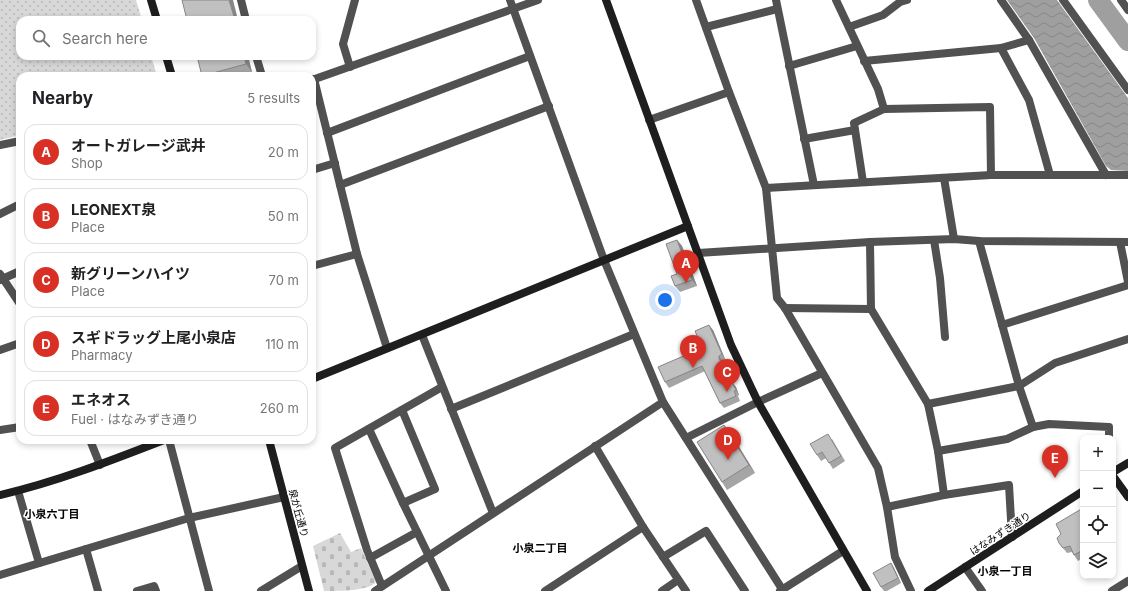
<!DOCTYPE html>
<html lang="en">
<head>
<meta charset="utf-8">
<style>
	body { margin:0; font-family:Inter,"Noto Sans JP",sans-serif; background:#f2f2f2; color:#202124 }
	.controls { position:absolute; right:12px; bottom:12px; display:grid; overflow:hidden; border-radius:8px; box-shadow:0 2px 6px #0003 }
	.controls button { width:36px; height:36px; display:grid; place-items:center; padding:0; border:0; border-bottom:1px solid #e0e0e0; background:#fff; color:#202124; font:20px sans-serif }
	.you { position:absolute; left:665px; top:300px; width:14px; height:14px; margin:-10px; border:3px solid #fff; border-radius:50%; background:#1a73e8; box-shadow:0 0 0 6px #1a73e833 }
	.badge { display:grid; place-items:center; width:26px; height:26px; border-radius:50%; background:#d93025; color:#fff; font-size:13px; font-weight:700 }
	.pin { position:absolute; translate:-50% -33px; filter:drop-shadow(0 1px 2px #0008) }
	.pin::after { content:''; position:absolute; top:21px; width:14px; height:12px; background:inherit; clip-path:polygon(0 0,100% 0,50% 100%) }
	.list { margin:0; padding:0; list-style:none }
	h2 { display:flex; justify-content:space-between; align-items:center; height:52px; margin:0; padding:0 16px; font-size:17px }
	h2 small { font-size:13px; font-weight:400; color:#757577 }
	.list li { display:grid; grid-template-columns:26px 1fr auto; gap:12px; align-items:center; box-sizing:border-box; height:56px; margin:0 8px 8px; padding:0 8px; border:1px solid #e0e0e0; border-radius:12px }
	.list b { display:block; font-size:15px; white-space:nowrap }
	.list p { margin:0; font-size:13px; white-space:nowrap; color:#757577 }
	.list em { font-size:13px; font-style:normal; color:#757577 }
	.icon { flex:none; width:22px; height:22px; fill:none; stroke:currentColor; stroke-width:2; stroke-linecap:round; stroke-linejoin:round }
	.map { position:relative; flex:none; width:1128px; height:591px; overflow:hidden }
	.search { position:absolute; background:#fff; box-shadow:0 2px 6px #0003; left:16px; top:16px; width:300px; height:44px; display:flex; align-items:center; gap:10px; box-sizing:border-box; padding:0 14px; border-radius:12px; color:#757577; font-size:15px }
	.panel { position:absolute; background:#fff; box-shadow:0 2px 6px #0003; left:16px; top:72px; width:300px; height:372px; border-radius:12px }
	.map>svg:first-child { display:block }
	.grass { fill:url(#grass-dots) }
	.cemetery { fill:url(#cemetery-stones) }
	.water { fill:url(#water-waves) }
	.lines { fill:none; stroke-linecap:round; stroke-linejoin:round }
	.river { stroke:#9f9f9f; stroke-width:20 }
	.street { stroke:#515151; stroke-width:8 }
	.secondary { stroke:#1e1e1e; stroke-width:8 }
	.wall { fill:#a5a5a5 }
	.shaded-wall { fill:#868686 }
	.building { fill:#c0c0c0; stroke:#868686 }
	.labels { text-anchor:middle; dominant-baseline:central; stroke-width:3; stroke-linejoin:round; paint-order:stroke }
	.street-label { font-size:10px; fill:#000; stroke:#fff }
	.neighbourhood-label { font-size:11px; font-weight:bold; fill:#000; stroke:#fff }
</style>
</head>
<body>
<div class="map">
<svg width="1128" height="591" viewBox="0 0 1128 591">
	<defs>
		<pattern id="grass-dots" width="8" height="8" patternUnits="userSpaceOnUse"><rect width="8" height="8" fill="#d8d8d8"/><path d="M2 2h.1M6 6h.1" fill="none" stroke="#b8b8b8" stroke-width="1.8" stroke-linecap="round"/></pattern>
		<pattern id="cemetery-stones" width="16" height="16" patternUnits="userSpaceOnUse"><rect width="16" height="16" fill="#d8d8d8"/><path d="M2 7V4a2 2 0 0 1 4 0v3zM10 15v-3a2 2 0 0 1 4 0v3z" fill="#b8b8b8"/></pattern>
		<pattern id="water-waves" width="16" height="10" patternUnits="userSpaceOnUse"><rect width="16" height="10" fill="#9f9f9f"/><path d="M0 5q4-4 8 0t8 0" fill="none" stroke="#878787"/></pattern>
	</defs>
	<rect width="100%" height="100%" fill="#fff"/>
	<path class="grass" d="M0 0H136L142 20H20V56H151L157 76H20V135L0 140Z"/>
	<path class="cemetery" d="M340 533 351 552 361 548 376 582C369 591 339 591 324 591L313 546Z"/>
	<path class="water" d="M1007 0H1057L1128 98V171L1111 170 1106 166 1034 38Z"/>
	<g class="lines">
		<path class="river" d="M1098 0 1128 41"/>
		<g class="street">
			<path d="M241 0 246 20"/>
			<path d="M510 0 604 260 663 402 782 589"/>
			<path d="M696 0 729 92 766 188 777 298 785 308 878 468 887 507 895 557 911 591"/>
			<path d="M776 0 814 185"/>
			<path d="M836 0 878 89 884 109"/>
			<path d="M1001 0 1029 40 1106 175"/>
			<path d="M1063 0 1128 90"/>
			<path d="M1121 0 1128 10"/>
			<path d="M706 27 777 9"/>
			<path d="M849 27 883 15 900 2 907 0"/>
			<path d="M1001 48 1029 100 1050 175"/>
			<path d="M256 56 262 76"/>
			<path d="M864 61 1001 48 1029 40"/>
			<path d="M789 66 857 46"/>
			<path d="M350 67 343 44 355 0"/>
			<path d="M314 79 357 254 387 348"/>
			<path d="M312 80 538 0"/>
			<path d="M649 120 729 92"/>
			<path d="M327 133 530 56"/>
			<path d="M804 139 855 130"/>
			<path d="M0 145 20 141"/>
			<path d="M312 170 335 163"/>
			<path d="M944 178 954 239"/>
			<path d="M863 182 854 123 884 109 990 107 991 175"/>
			<path d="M340 185 549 106"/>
			<path d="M766 188 991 175H1128"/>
			<path d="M0 214 20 204"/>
			<path d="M934 240 940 278 945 337"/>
			<path d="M979 241 1019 386 1033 427"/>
			<path d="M870 242 871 309 928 404 938 451 944 495"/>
			<path d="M1120 242 1128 282"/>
			<path d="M698 253 870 242 954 239 979 241 1128 242"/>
			<path d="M312 266 357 254"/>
			<path d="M0 274 20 304"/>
			<path d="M0 280 20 271"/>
			<path d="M785 308 871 309"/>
			<path d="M1002 325 1128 285"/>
			<path d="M422 335 493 513"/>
			<path d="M0 350 20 343"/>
			<path d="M928 404 1019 386 1055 363 1128 339"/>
			<path d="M451 409 634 334"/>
			<path d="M369 429 403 503 435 489 402 410"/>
			<path d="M0 430 20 427"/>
			<path d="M686 438 758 402 822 373"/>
			<path d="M90 440 100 465"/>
			<path d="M169 440 209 591"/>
			<path d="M595 446 643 527 686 591"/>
			<path d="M938 451 1007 439 1033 427 1049 424 1109 427V438"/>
			<path d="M18 491 39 563"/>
			<path d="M403 503 446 591"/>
			<path d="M887 507 944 495 1009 485 1012 537"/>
			<path d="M86 549 98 591"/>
			<path d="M663 557 706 531 745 591"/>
			<path d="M370 558 417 532"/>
			<path d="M965 567 982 591"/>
			<path d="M0 575 189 518 284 497"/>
			<path d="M382 586 367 550 335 448 442 387"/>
			<path d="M137 591 154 586 156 591"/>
			<path d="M261 591 302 566"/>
			<path d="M375 591 663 402"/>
			<path d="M545 591 643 527"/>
			<path d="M662 591 678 580"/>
			<path d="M780 591 843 551"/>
			<path d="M1112 591 1128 581"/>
		</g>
		<g class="secondary">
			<path d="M151 0 157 20"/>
			<path d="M606 0 731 345 758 402 867 591"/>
			<path d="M166 56 172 76"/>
			<path d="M312 379 688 226"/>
			<path d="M269 440 309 591"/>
			<path d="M1113 472 1128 463"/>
			<path d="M1113 476 1128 497"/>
			<path d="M0 495C56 482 110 461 164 440"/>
			<path d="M928 591 1083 491"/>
		</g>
	</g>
	<g class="wall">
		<path d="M197 56H248L252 72 237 76H202Z"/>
		<path d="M677 240 682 246 697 286 680 292 675 286 677 274Z"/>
		<path d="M713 330 725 359 722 361 723 364 731 382 736 387 739 395 738 396 740 401 724 408 720 403 705 371 669 388 665 382 702 348Z"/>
		<path d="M730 432 755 473 727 490 722 482Z"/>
		<path d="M832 439 845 461 833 469 826 458 821 461 817 455Z"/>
		<path d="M1083 508V558L1078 561 1072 552 1067 553 1059 543Z"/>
		<path d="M891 563 894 568 901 583 887 591H884L881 587Z"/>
	</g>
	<g class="shaded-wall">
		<path d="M229 0H233L238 20H235Z"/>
		<path d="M244 56H248L252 72 246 64Z"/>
		<path d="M677 240 682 246 697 286 692 280Z"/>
		<path d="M709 325 713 330 725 359 722 354Z"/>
		<path d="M719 356 722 361 723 364 734 388 730 383 719 358Z"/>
		<path d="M732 382 736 387 739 395 736 390Z"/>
		<path d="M724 425 730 432 755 473 749 465Z"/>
		<path d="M891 563 894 568 901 583 898 578Z"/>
	</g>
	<g class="building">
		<path d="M182 0H229L235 20H187Z"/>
		<path d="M197 56H244L246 64 202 76Z"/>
		<path d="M677 240 692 280 675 286 671 276 677 274 666 244Z"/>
		<path d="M709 325 722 354 719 356V358L730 383 732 382 736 390 734 391 736 396 720 403 702 366 665 382 658 367 702 348 695 331Z"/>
		<path d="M724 425 749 465 722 482 697 442Z"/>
		<path d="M828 434 841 456 829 463 822 452 817 455 810 444Z"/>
		<path d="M1083 508V550L1074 555 1070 546 1063 548 1059 543 1057 538 1061 534 1056 524Z"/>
		<path d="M891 563 898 578 881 587 873 573Z"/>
	</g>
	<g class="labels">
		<g class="street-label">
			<text transform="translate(299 513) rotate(75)">泉が丘通り</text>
			<text transform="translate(1000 533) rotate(-33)">はなみずき通り</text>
		</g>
		<g class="neighbourhood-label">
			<text x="52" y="514">小泉六丁目</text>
			<text x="540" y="548">小泉二丁目</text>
			<text x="1005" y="571">小泉一丁目</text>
		</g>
	</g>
</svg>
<div class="controls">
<button>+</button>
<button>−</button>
<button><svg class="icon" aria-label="locate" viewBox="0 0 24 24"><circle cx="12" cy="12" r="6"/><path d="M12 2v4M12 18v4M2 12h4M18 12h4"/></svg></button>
<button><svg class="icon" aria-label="layers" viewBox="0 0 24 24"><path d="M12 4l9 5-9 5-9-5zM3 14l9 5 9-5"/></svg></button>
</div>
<div class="you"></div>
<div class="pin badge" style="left:686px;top:283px">A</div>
<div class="pin badge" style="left:693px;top:368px">B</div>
<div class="pin badge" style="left:727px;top:392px">C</div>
<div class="pin badge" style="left:728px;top:460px">D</div>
<div class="pin badge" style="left:1055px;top:478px">E</div>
<div class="search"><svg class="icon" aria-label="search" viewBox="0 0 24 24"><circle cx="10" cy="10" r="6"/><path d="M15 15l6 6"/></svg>Search here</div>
<section class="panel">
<h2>Nearby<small>5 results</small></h2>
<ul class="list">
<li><span class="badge">A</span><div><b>オートガレージ武井</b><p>Shop</p></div><em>20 m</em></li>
<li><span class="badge">B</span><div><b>LEONEXT泉</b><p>Place</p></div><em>50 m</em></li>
<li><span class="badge">C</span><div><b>新グリーンハイツ</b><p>Place</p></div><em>70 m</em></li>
<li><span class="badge">D</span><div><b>スギドラッグ上尾小泉店</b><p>Pharmacy</p></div><em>110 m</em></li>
<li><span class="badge">E</span><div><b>エネオス</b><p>Fuel · はなみずき通り</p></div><em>260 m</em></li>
</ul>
</section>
</div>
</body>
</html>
